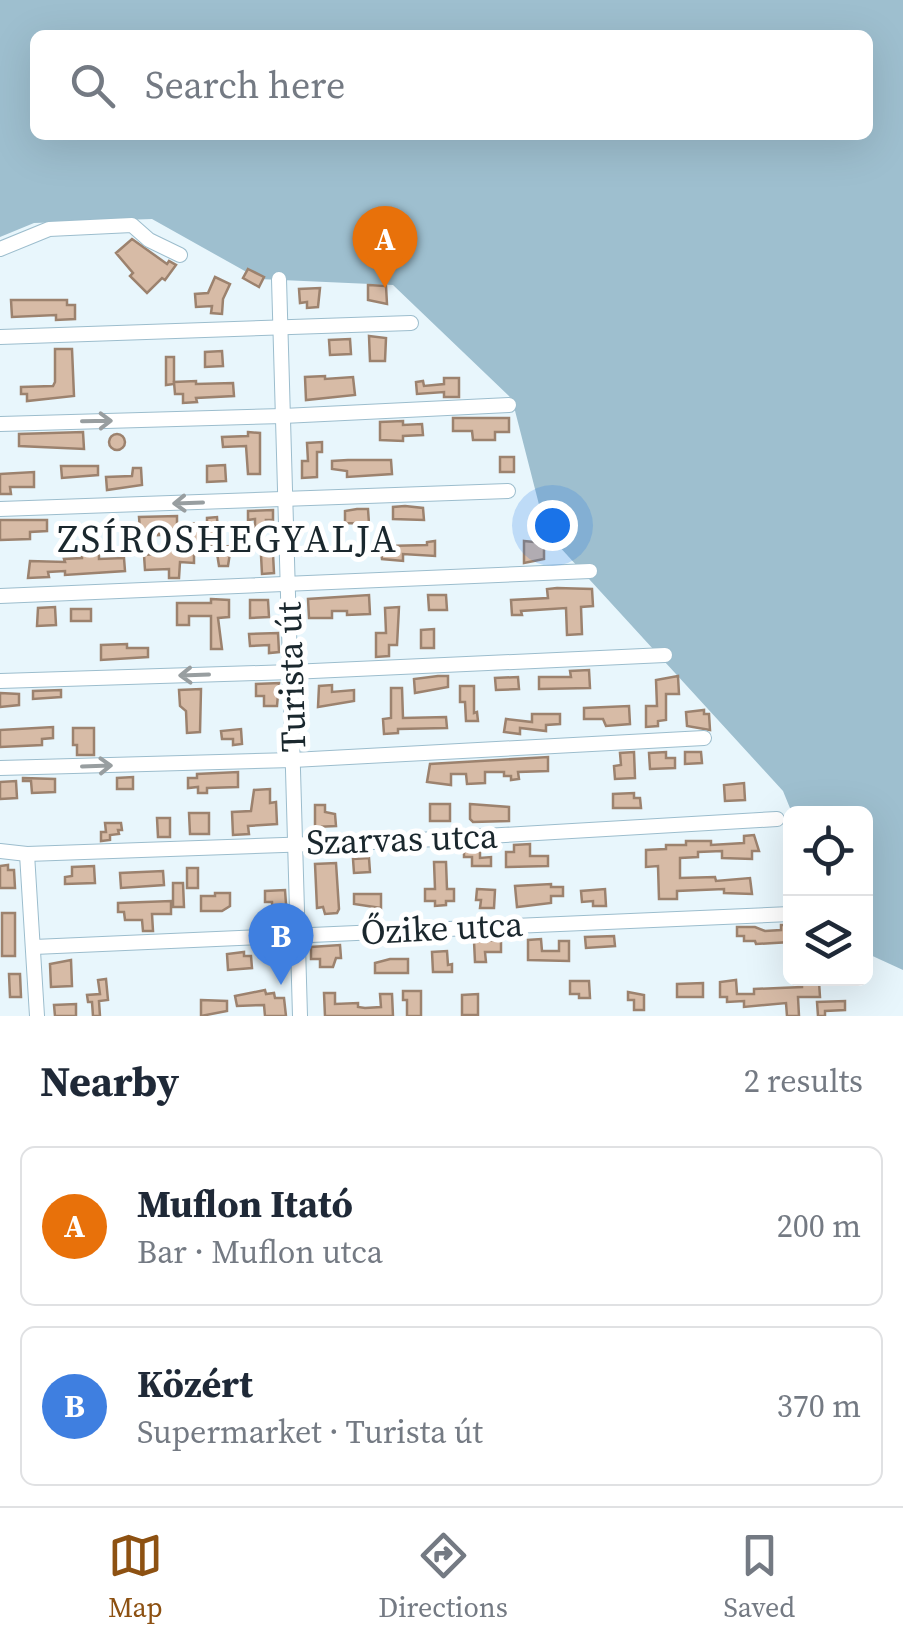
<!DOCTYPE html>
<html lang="en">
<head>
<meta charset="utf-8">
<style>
	body { margin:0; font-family:"Source Serif 4",serif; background:#f6f6f7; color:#1f2937 }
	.controls { position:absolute; right:30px; bottom:30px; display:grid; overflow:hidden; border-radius:15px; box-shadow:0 10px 40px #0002 }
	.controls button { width:90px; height:90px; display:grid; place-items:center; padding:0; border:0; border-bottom:2px solid #e0e1e3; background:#fff; color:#1f2937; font:50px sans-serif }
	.you { position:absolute; left:552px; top:525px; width:35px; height:35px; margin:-25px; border:8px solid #fff; border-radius:50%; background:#1a73e8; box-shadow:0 0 0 15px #1a73e833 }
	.badge { display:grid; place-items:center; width:65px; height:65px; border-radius:50%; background:#8d5112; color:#fff; font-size:32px; font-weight:700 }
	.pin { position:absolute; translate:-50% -82px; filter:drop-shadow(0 2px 5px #0008) }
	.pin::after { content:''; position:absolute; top:52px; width:35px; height:30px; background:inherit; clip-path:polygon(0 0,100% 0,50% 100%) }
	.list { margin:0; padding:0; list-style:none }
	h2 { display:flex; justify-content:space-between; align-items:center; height:130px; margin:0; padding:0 40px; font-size:42px }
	h2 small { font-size:32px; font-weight:400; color:#747a83 }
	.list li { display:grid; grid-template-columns:65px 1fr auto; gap:30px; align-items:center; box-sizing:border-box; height:160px; margin:0 20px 20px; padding:0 20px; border:2px solid #e0e1e3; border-radius:15px }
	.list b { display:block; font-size:38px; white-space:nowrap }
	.list p { margin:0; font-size:32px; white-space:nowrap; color:#747a83 }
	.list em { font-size:32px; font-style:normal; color:#747a83 }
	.icon { flex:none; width:55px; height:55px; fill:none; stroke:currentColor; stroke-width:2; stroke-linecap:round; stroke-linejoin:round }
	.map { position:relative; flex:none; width:903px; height:1016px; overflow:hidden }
	.search { position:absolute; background:#fff; box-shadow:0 10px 40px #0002; left:30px; right:30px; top:30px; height:110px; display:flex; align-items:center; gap:25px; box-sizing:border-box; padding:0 35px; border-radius:15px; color:#747a83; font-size:38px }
	.sheet { height:490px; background:#fff }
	nav { display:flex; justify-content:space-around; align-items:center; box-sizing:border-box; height:140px; border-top:2px solid #e0e1e3; background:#fff; font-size:28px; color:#747a83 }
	nav a { display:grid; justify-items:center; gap:5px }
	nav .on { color:#8d5112 }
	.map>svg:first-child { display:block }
	.forest { fill:#9ebfcf; fill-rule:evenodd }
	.building { fill:#d7bba6; stroke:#9c826e; stroke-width:2.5 }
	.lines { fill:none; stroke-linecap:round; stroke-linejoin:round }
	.minor-casing { stroke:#9cbdcd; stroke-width:16 }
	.minor { stroke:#fff; stroke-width:14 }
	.oneway { stroke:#989ea0 }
	.labels { text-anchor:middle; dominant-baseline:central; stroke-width:10; stroke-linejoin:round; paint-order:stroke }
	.street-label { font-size:35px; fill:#1a272d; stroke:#fff }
	.neighbourhood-label { font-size:38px; letter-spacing:2.5px; fill:#1a272d; stroke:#fff }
</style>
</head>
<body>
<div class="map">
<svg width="903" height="1016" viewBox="0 0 903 1016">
	<rect width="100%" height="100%" fill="#e8f6fc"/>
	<path class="forest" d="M0 0H903V970L866 953V814L792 813 783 791 546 532 512 399 393 285 259 279 152 219 34 223 0 237ZM35 35H868V135H35Z"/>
	<g class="building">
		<path d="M132 239 167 264 169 261 176 265 165 280 162 278 147 293 130 276 133 273 116 253Z"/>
		<path d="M248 269 264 277 259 287 243 278Z"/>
		<path d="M215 277 230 284 223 299 222 314 211 313 212 306 196 307 195 294 208 293Z"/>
		<path d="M368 285 386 286 387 304 368 300Z"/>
		<path d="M320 288 318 307 307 308V302L300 303 299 289Z"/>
		<path d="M11 300H67V305H75V319L56 320V315L12 317Z"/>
		<path d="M369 336 386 338 385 361H370Z"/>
		<path d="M350 339 351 354 330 355 329 340Z"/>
		<path d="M55 349H72L74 396 27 401V394H21V387L53 386 55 382Z"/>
		<path d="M222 351 223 366 205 367V352Z"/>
		<path d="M166 357H174V384L166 385Z"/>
		<path d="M325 376V379L353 377 355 395 306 400 305 377Z"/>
		<path d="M444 378H459V397H444V392L417 394 416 382 423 381 424 386 444 384Z"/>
		<path d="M196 381V384L233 383 234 396 196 398 197 402 183 403V394H175L174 382Z"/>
		<path d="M453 418H509V432H495V440H473L472 431H453Z"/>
		<path d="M403 421V425L422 424 423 435 403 436V441L380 440V422Z"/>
		<path d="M83 432 84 449 19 446V434Z"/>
		<path d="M248 432 260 433V474H248L246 446 223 447 222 437 248 436Z"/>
		<circle cx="117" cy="442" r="8"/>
		<path d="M322 442V452H317V477L302 478V461H308L307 443Z"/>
		<rect x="500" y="457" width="14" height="15"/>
		<path d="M348 460H391L392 474 347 477V471L332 469V461Z"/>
		<path d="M225 465 226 481 207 482V466Z"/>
		<path d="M61 466H98V475L62 478Z"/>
		<path d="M133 468H141L142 485 107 490 106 477 132 476Z"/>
		<path d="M34 472V487H10L11 494H0V474Z"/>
		<path d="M405 506 423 508 424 520 393 519V507Z"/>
		<path d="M357 509H368L369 524 345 523V511Z"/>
		<path d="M273 510V520H266L267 529 255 530V519L248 520V511Z"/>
		<path d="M177 516V524L207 523V518L217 517 219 546 194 547V563L180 562 179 578H169V569L145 570 144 555 154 554V549L177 548 176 529H159V535L147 536V530H140L139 517Z"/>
		<path d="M0 520H47V531L30 532V539L0 540Z"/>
		<path d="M435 541V556L403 554V561L382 559 381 550H387V546L427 545V542Z"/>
		<path d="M524 541 544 543V559L524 563Z"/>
		<path d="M231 546 228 566H219L216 547Z"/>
		<path d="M82 549H99V559L124 558 125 571 65 575V571L48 572 49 577 28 578 30 561 65 562 64 559 82 558Z"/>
		<path d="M273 554 274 573 262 574 261 555Z"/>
		<path d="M557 588 592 589 593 606 581 607 582 634 567 635 566 608 521 611 522 615H512L511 600 548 598 547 589Z"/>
		<path d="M369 595 370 614 347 615V611H332V618H309L308 599Z"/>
		<path d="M428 595H446L447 610H429Z"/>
		<path d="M211 599 229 600V617L218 618 222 649H211V616H189V625H177V603H211Z"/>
		<path d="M250 600H268L269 617 250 618Z"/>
		<path d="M55 607 56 625 37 626 38 608Z"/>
		<path d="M399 607 397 645H389V656L376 657V633H386L385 608Z"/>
		<rect x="71" y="609" width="20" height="12"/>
		<path d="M434 629V648H421V630Z"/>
		<path d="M278 633 279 652 269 653V645L250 646 249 634Z"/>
		<path d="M127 644V648H148V657L101 660V645Z"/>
		<path d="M589 670 590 688 539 689V677H571L570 671Z"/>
		<path d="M438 676H448V687L415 693 414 679Z"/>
		<path d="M678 676 679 694H666V720L658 721V726L646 727V706H657L656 680Z"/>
		<path d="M518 677 519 689 496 690 495 678Z"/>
		<path d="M279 683 277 706H264V696H256V684Z"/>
		<path d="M332 685V692L354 690V701L318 707 319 686Z"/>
		<path d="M460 686H474V713L477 712 478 721H466L465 702H460Z"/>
		<path d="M391 688H402L403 718 446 717 447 728 398 729V733L384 734 383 719 391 718Z"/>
		<path d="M201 689 200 732 187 733 186 711 180 706 179 690Z"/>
		<path d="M61 690V697L33 699V691Z"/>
		<path d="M0 693 19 694V705L0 707Z"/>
		<path d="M629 706 630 724 606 726 603 719H584V708Z"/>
		<path d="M704 710V714H709L710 730 687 726 686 712Z"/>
		<path d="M532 714H560V724L546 725V731L520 728V734L504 732 506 719 532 722Z"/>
		<path d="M53 727V738L42 739V745L0 747V730Z"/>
		<path d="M73 728H94V755H77V745H73Z"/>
		<path d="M241 729 242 744 233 745V739H222L221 731Z"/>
		<path d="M634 752 635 778 615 779 614 766 621 765 620 753Z"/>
		<path d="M666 752V758H675V768L650 769 649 753Z"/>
		<path d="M685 752H701L702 763 685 764Z"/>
		<path d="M548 757V771L518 772 519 779 511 780V776H504V772H485V783L467 784 466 774H451V785L427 782 430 764Z"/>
		<path d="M238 772V787L207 788V793H198V787L188 788V778H197V774Z"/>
		<path d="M133 777V789H117V778Z"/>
		<path d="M23 778 55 779V792L32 793 31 781H23Z"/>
		<path d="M16 781 17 798 0 799V782Z"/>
		<path d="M744 783 745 800 725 801 724 785Z"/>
		<path d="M270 789V803L276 802 277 824 248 826 249 834 233 835 232 812 251 811 254 790Z"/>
		<path d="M634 793V798H640L641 808H613V794Z"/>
		<rect x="430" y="804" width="20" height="17"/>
		<path d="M470 804 509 807V821L473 822 470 819Z"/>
		<path d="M315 805H325V812L335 814 336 826 315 827Z"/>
		<path d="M189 813H209V834H190Z"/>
		<path d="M157 818H170V837H158Z"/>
		<path d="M105 823H121L122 830H118L119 834 110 835V840L101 841V832H106Z"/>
		<path d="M754 835 759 851H752V859L722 858V851L698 852V857L680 858V878L715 877 716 881 750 878 752 894 724 893V889L677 891V899H659L658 866 646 867V850L666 849V845H686V841H711V845L744 843V836Z"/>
		<path d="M530 844V856H548V866L506 867V852H514V845Z"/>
		<path d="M480 849V858L491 857V866H472V857H464V850Z"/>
		<path d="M369 858 370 872 354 873 353 859Z"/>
		<path d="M434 862H446L447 889H454V901H446V905L435 906V901H425V889H435Z"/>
		<path d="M336 863 339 909 337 913 325 914 323 907 317 908 315 864Z"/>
		<path d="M8 865V870H14L15 888H0V866Z"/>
		<path d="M94 866 95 883 65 884V877L72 876V867Z"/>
		<rect x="187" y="868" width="11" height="20"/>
		<path d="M163 871 164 885 121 888 120 873Z"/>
		<path d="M173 883H183L184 907H173Z"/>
		<path d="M551 884V887H563V896H551V903L517 907 515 886Z"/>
		<path d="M477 889 495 890 494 908H480L481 900H476Z"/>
		<path d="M605 889 606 906H593V901L582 902 581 891Z"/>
		<path d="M285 890 287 918 273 919 272 902H265V891Z"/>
		<path d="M215 893H230V906L222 911H201V896H215Z"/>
		<path d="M354 894H381V908L354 904Z"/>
		<path d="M171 901V914H152L153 931H143L142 920H125L124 912H118V903Z"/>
		<rect x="2" y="913" width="13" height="43"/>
		<path d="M781 925H790V942L756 944 755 941H744V936H737V927H755L765 931 781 930Z"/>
		<path d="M614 936 615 946 586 948 585 937Z"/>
		<path d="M541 939 542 951H559V941H569V961L528 960V940Z"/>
		<path d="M501 940V952H485L486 962H475L474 941Z"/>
		<path d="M340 945 341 958H336L333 967H320V959H311V947Z"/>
		<path d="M447 951 448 965 452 964V972H433L432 952Z"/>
		<path d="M244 952V956H251L252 968 228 970 227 954Z"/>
		<path d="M390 959H408V973H375V963Z"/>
		<path d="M71 960 72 986 51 987 50 964Z"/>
		<path d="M9 974H20L21 997H10Z"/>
		<path d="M106 979 108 1000 99 1001 100 1016H93L92 1002H88L87 995 100 994 98 980Z"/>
		<path d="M736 980 737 994H754V989L802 987V982H819L820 997H798L799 1016H787L786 1003 744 1007V1001L727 1002V997H720V982Z"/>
		<path d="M570 981H589L590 998H579V994H570Z"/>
		<path d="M703 983V997H677V984Z"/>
		<path d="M265 990 266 994 274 993 275 998H284L286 1016H265L264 1005 237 1006 235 996Z"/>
		<path d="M403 991H421V1016H407V1000H403Z"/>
		<path d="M628 992 644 995V1010H634V1000H628Z"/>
		<path d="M324 993H335V1004L358 1003V1007L365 1008 381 1007 380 994H392L393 1016H325Z"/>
		<path d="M478 994V1015H462V995Z"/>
		<path d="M201 1000 227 1001V1011L201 1016Z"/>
		<path d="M845 1001V1010L825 1011V1016H818L817 1002Z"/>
		<path d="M76 1004V1016H55L54 1005Z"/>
	</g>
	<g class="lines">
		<g class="minor-casing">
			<g id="minor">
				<path d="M0 249 49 229 132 225 149 240 180 255"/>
				<path d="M279 279 300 1016"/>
				<path d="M0 337 411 323"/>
				<path d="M0 424 283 416 509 405"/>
				<path d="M0 509 508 491"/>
				<path d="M0 596 590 571"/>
				<path d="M0 681 291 672 665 655"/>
				<path d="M0 768 293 760 704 738"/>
				<path d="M0 851 27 854 401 841 777 819"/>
				<path d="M27 854 37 1016"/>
				<path d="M34 947 790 914"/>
			</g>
		</g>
		<use href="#minor" class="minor"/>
	</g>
	<defs><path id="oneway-shaft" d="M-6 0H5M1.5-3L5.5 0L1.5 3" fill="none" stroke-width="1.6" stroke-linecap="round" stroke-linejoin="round" transform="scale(2.5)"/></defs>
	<g class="oneway">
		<use href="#oneway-shaft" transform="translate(97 421) rotate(-1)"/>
		<use href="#oneway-shaft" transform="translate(188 503) rotate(178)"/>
		<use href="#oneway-shaft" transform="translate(194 675) rotate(178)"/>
		<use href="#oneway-shaft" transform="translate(97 766) rotate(-2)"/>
	</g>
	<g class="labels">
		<g class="street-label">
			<text transform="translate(291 677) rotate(-92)">Turista út</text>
			<text transform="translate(402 839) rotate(-2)">Szarvas utca</text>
			<text transform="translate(442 928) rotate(-3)">Őzike utca</text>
		</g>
		<g class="neighbourhood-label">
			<text x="228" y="539">ZSÍROSHEGYALJA</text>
		</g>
	</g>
</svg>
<div class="controls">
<button><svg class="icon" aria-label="locate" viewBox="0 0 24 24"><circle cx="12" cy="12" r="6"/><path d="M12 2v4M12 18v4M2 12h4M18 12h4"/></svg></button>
<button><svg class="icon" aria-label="layers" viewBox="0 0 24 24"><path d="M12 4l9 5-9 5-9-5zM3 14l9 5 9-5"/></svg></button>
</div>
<div class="you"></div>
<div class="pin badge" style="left:385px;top:288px;background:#e8710a">A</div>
<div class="pin badge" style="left:281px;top:985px;background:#3f7fe0">B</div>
<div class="search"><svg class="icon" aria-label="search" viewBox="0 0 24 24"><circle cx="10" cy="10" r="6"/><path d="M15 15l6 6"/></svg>Search here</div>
</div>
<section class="sheet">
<h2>Nearby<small>2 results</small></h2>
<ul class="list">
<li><span class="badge" style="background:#e8710a">A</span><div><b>Muflon Itató</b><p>Bar · Muflon utca</p></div><em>200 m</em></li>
<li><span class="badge" style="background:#3f7fe0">B</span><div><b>Közért</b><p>Supermarket · Turista út</p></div><em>370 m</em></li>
</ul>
</section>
<nav>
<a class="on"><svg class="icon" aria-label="map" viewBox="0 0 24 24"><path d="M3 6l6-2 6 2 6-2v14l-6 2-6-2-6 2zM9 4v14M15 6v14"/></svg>Map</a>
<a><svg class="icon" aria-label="directions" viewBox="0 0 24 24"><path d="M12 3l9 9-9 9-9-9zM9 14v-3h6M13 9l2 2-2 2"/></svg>Directions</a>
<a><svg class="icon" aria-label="saved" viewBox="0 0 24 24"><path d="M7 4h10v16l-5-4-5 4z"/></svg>Saved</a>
</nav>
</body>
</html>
